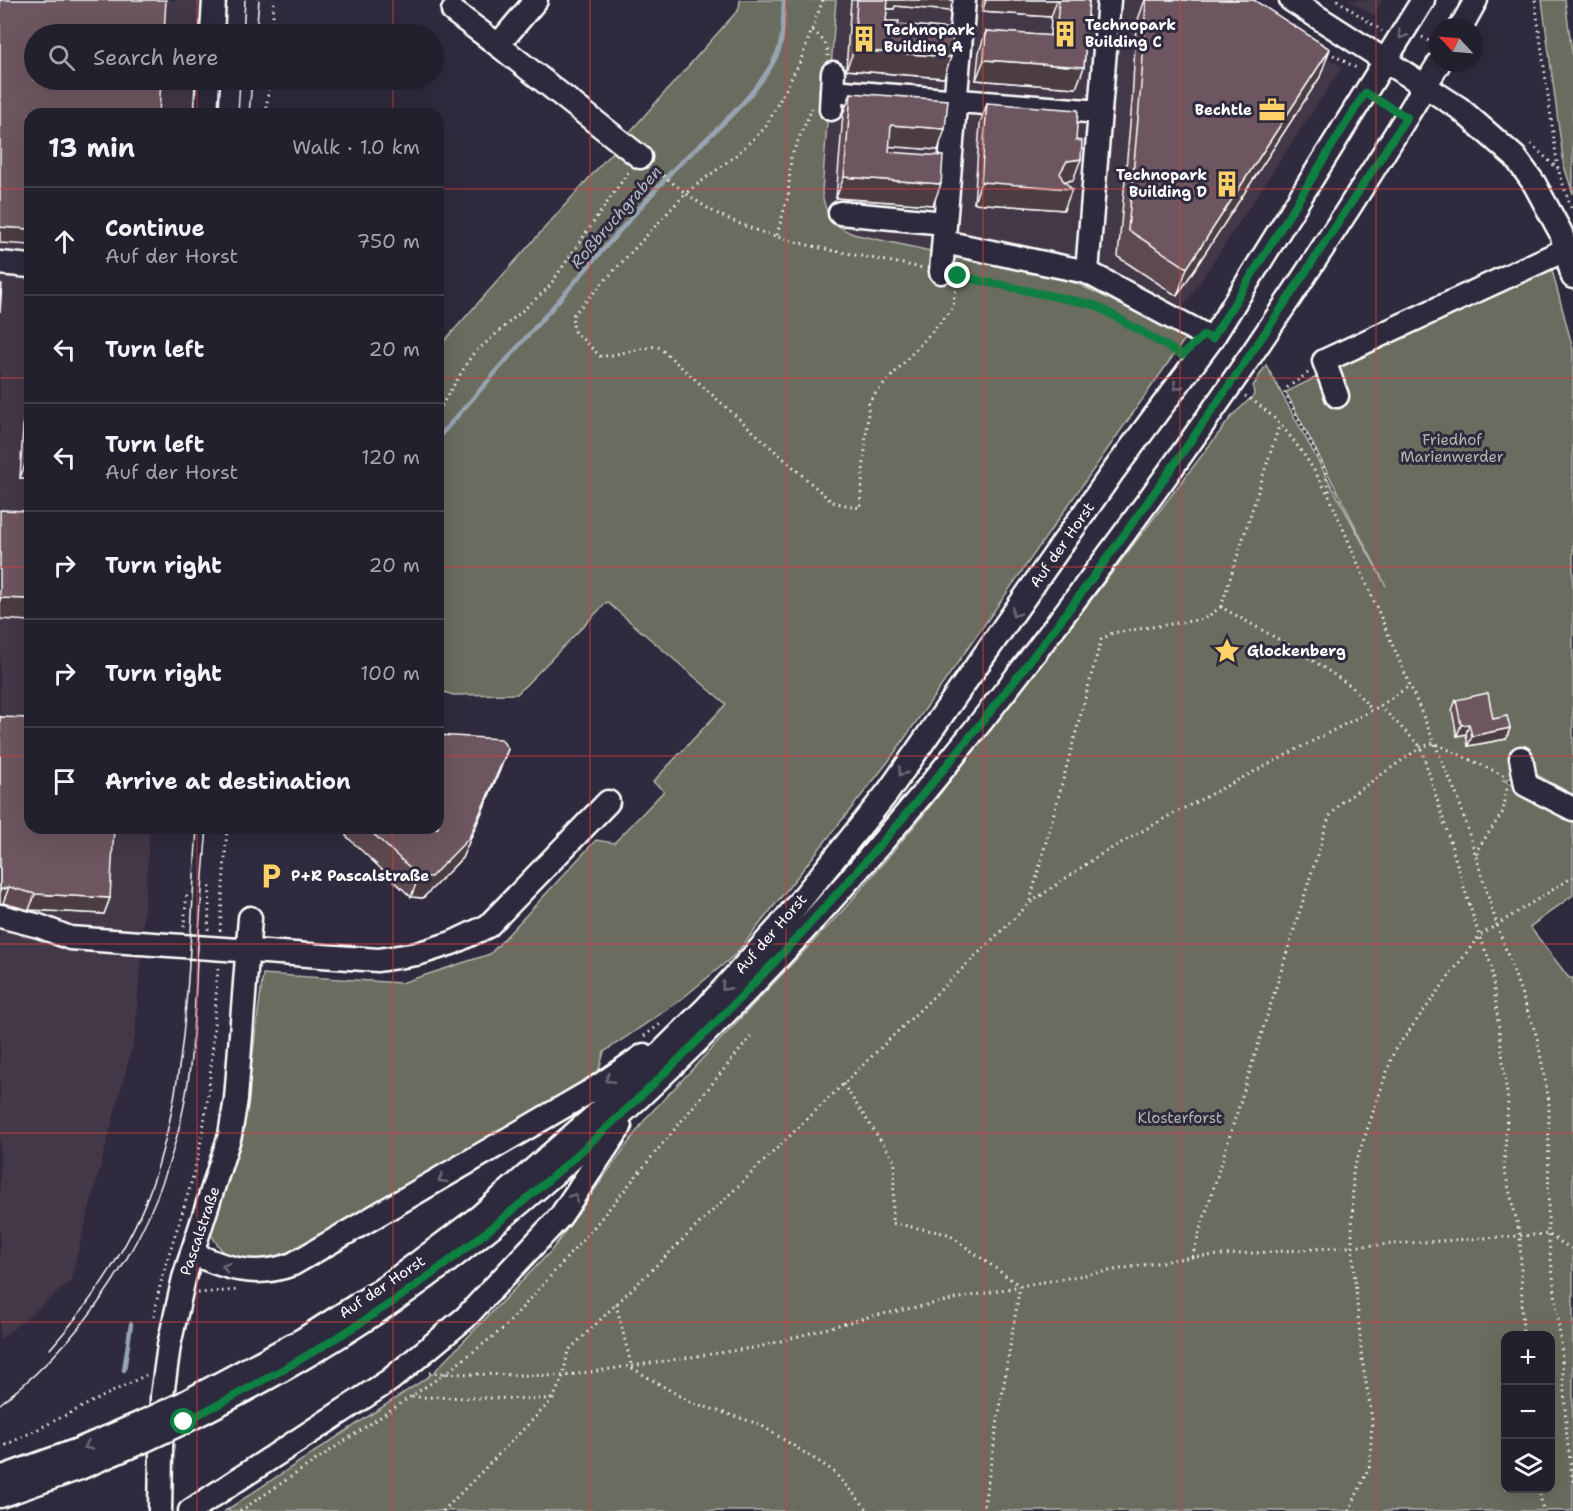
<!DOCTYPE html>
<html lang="en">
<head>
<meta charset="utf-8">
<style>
	body { margin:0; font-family:"Shantell Sans",sans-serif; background:#2f2d3a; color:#f1f3f6 }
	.controls { position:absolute; right:18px; bottom:18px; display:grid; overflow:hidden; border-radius:12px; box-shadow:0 6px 24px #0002 }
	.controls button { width:54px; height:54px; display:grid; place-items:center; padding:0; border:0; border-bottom:2px solid #403e4a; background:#23202e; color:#f1f3f6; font:30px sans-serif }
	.compass { position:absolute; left:1429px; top:18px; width:54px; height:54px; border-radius:50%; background:#23202e; box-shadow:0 6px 24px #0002; rotate:296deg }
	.stop { position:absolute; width:18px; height:18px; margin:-14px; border:4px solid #0b8043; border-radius:50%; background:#fff }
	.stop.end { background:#0b8043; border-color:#fff; box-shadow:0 2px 6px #0008 }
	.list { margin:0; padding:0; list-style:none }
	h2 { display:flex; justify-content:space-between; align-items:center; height:78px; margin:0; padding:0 24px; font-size:26px }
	h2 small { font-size:20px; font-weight:400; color:#a3a3aa }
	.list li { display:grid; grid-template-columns:39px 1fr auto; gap:18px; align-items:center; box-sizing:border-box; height:108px; padding:0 24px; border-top:2px solid #403e4a }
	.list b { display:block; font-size:22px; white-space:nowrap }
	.list p { margin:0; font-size:20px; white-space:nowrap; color:#a3a3aa }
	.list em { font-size:20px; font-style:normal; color:#a3a3aa }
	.icon { flex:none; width:33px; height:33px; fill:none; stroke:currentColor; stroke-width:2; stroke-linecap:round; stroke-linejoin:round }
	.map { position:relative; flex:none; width:1573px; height:1511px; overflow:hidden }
	.search { position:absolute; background:#23202e; box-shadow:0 6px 24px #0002; left:24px; top:24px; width:420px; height:66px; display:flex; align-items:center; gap:15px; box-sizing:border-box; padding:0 21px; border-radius:33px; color:#a3a3aa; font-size:22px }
	.panel { position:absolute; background:#23202e; box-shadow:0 6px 24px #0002; left:24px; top:108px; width:420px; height:726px; border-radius:18px }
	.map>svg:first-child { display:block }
	.built { fill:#423747 }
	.green { fill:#6a6c5e; stroke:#b4b6ae; stroke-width:1.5; fill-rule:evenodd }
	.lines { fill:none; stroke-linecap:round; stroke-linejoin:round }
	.stream { stroke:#97a4b1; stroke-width:4.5 }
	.minor-casing { stroke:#fff; stroke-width:27 }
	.path { stroke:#fff; stroke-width:3; stroke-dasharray:1.5 4.5; stroke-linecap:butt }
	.minor { stroke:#2f2a3d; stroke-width:22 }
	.tram { stroke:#fff; stroke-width:1.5 }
	.minor-bridge-casing { stroke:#fff; stroke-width:27; stroke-linecap:butt }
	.minor-bridge { stroke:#2f2a3d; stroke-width:22 }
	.wall { fill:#5e4a51; stroke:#fff; stroke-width:1.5 }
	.shaded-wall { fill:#4c3c42; stroke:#fff; stroke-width:1.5 }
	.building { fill:#6d565e; stroke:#fff; stroke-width:1.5 }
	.oneway { stroke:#6d6a77 }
	.route { stroke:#0b8043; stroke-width:8 }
	.grid { fill:none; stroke:#da3e3e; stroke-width:1.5; stroke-opacity:0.55 }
	.labels { text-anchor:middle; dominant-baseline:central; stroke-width:6; stroke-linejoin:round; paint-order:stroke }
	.poi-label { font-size:15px; font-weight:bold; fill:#fff; stroke:#2f2a3d; text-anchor:start }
	.park-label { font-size:15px; fill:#b4b6ae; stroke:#2f2a3d }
	.street-label { font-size:15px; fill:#fff; stroke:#2f2a3d }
	.water-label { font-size:16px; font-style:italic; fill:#b1bbc4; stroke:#2f2a3d }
</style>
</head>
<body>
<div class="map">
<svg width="1573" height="1511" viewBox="0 0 1573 1511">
	<rect width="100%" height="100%" fill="#2f2a3d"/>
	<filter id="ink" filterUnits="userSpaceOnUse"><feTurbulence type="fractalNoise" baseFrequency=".0167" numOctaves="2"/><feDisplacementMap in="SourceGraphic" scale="12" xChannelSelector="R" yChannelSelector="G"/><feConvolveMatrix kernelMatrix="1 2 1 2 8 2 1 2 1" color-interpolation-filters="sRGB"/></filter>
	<g filter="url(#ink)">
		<g class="built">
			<path d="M0 0H211L208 34H34V80H205L202 114H30V828H150L135 1036 70 1282 0 1340Z"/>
			<path d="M836 0H1235L1342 67 1170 327 1076 283 853 234 831 220 824 207 822 192Z"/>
			<path d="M1348 0H1382L1374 16Z"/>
		</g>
		<g class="green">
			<path d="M740 0H836L822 192C825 214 832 225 853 234L1076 283 1187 336 888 762 736 954 678 1002 604 1052 598 1073 273 1264C240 1260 226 1265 210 1232L242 1140 263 974 401 983 490 954 596 840 614 843 664 791 653 782 726 704 607 602 517 694 453 695 438 690V348L739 9Z"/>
			<path d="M1542 0H1565L1573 60V194L1564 166Z"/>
			<path d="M1552 270 1573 349V795L1534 773 1503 780 1573 815V895L1530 927 1569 978H1573V1511H225L431 1375 551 1251 646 1118 845 908 921 818 1042 664 1232 416 1254 395 1253 386 1266 365 1386 586 1286 392 1414 329ZM1506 1336H1550V1488H1506Z"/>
		</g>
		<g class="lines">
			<g class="stream">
				<path d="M438 438 673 170C705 140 768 87 780 46 784 32 783 14 784 0"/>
				<path d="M124 1370 131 1324"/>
			</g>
			<g class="minor-casing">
				<g id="minor">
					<path d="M536 0 498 45 640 157"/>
					<path d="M1291 0 1459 108 1515 157 1534 183 1561 233 1573 277"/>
					<path d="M453 11 498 45"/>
					<path d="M1461 27 1476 0"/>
					<path d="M212 34 214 0"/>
					<path d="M832 91 1100 112"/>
					<path d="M831 109 833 73"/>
					<path d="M206 114 208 80"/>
					<path d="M840 213 945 223"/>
					<path d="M944 242 1087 272 1212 339"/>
					<path d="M0 263 30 266"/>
					<path d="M941 272 964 0"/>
					<path d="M1087 272 1109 0"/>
					<path d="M1337 396 1324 361 1567 249"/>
					<path d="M1521 758 1526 785 1573 809"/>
					<path d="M0 916 39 926 70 938 378 960 417 954 452 943 488 926 608 802"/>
					<path d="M192 1253C227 1269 256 1278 293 1264L594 1089 644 1055"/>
					<path d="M184 1403 302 1340 384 1288 480 1216 614 1099 707 1007 780 926 888 792 1112 473 1212 339 1423 0"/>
					<path d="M184 1422C257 1385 329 1346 396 1299 471 1247 540 1188 607 1127 787 964 942 779 1086 585 1212 417 1331 243 1439 63"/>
					<path d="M0 1478 78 1450 141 1423"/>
					<path d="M0 1496 80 1468 141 1442"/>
					<path d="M160 1511 162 1396 169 1345 184 1278 230 1135 236 1099 250 918"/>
					<path d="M190 1511 390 1380 465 1318 560 1217 620 1127"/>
				</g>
			</g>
			<g class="path">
				<path d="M823 0 800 62 765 128 735 156 686 193 572 316 574 331 601 357 656 346 660 348 832 502 860 508 869 401 947 315 953 307 957 283"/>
				<path d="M1337 0 1382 31"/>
				<path d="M1535 0 1558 169 1571 208"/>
				<path d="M813 30C821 38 829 45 828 56"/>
				<path d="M272 34 274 0"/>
				<path d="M1422 37 1434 44"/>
				<path d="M1328 52 1358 69"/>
				<path d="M266 114 269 80"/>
				<path d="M1531 144 1558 169"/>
				<path d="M654 168C674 184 695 202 718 214 780 245 855 254 923 268"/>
				<path d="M777 235 788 196 791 157 812 108"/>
				<path d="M958 276 1095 305 1179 353"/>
				<path d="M1308 373 1288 387 1285 393 1325 470 1330 495"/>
				<path d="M1245 396C1281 415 1311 463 1330 498L1458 798 1497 925 1537 1037 1549 1101 1548 1234 1561 1344 1567 1439 1573 1482"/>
				<path d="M438 411 472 355 548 288 629 171"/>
				<path d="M1221 607 1279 426"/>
				<path d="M1380 706 1421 747 1479 936 1491 964 1508 1101 1504 1168 1520 1235 1523 1336"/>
				<path d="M1477 854V850L1503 812 1507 789"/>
				<path d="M1030 901 1101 640 1112 633 1204 619 1221 607 1294 648 1351 686 1372 710"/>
				<path d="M184 927 187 891"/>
				<path d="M208 930 210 886"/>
				<path d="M220 931 227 828"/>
				<path d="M644 1036 663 1022"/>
				<path d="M843 1084 895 1162 892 1223 948 1234 1020 1286 983 1511"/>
				<path d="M1192 1257 1329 817 1342 802 1421 747 1434 743 1505 776"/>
				<path d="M198 1293 239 1290"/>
				<path d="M616 1304 632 1368 690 1402 759 1424 832 1470 869 1511"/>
				<path d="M154 1317C161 1268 181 1223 193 1176 211 1108 213 1037 218 967"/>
				<path d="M429 1373 563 1376 568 1351 1030 903 1098 856 1169 816 1380 706 1409 686"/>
				<path d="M412 1397 553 1399"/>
				<path d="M0 1448 146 1375"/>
				<path d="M1539 1488 1543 1511"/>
				<path d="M240 1511 443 1375 504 1328 589 1233 754 1033"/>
				<path d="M443 1511 553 1399 563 1376 759 1347 868 1317 1020 1286 1191 1257 1548 1234 1573 1250"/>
				<path d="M1349 1511 1370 1465 1372 1418 1362 1359 1352 1246 1353 1171 1394 1051 1479 936 1573 877"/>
			</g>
			<use href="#minor" class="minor"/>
			<g class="tram">
				<path d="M243 34 245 0"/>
				<path d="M256 34 259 0"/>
				<path d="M238 114 240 80"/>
				<path d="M249 114 252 80"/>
				<path d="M50 1349C93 1300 134 1241 154 1179 190 1070 189 942 197 828"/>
				<path d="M0 1404C102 1325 169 1210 188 1082 194 1042 195 1000 197 960 200 916 203 872 207 828"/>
			</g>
			<g class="minor-bridge-casing">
				<g id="minor-bridge">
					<path d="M141 1423 184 1403"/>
					<path d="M141 1442 184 1422"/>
				</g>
			</g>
			<use href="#minor-bridge" class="minor-bridge"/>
		</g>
		<g class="wall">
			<path d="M851 0H953L950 11 895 6 894 9H887L886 21 898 24 944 78 846 70Z"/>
			<path d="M983 0H1089L1084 67 1076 88 976 80 979 52 986 31 1050 36 1051 17 982 12Z"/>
			<path d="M1145 0H1254L1320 77 1177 296 1118 257 1132 102 1136 25Z"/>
			<path d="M851 93 938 150 889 146V152L933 205 836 198 843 114Z"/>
			<path d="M987 103 1073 180 1064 182V210L974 203 980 124Z"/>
			<path d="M30 311V478H20Z"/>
			<path d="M1456 700 1493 719 1510 728 1506 739 1468 746 1466 734 1457 736 1452 710Z"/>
			<path d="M0 717 110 898 104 914 29 910 3 903 0 904Z"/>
			<path d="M500 770 462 858 423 898 411 897 346 836V828H438Z"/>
		</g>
		<g class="shaded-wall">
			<path d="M884 0H953L950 11 895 6 894 9 881 8Z"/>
			<path d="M986 0H1057L1051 17 982 12Z"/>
			<path d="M1330 49 1320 77 1177 296 1187 268Z"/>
			<path d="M854 50 951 57 944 78 846 70Z"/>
			<path d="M984 60 1084 67 1076 88 976 80Z"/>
			<path d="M891 125 945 129 938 150 883 146Z"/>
			<path d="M1081 159 1073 180 1060 182 1072 189 1064 210 974 203 981 182 1067 161Z"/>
			<path d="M844 177 941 184 933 205 836 198Z"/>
			<path d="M0 227 30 229V245L0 243Z"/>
			<path d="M28 457H30V478H20Z"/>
			<path d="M0 598 30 599V621L0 619Z"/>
			<path d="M1469 724 1466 734 1457 736 1461 725Z"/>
			<path d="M1510 728 1506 739 1468 746 1472 736Z"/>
			<path d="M508 749 500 770 462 858 423 898 411 897 419 876Z"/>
			<path d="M9 887 3 903 0 904V890Z"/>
			<path d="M35 894 110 898 104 914 29 910Z"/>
		</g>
		<g class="building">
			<path d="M0 0H166L164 34H34V80H161L159 114H30V229L0 227Z"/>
			<path d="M857 0H888L886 21H899L898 24 954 29 951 57 854 50Z"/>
			<path d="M1059 0H1089L1084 67 984 60 986 31 1056 36Z"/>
			<path d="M1146 0H1254L1330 49 1187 268 1128 230 1142 74Z"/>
			<path d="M851 93 948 100 945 129 891 125 889 152 943 156 941 184 844 177Z"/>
			<path d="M987 103 1078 110 1076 140 1082 141 1081 159 1067 161 1060 173 1062 179 1072 189 981 182Z"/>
			<path d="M0 284H2L0 312Z"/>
			<path d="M30 421V457H28Z"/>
			<path d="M0 510 30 511V599L0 598Z"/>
			<path d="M1488 693 1493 719 1507 716 1510 728 1472 736 1469 724 1461 725 1456 700Z"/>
			<path d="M0 717 30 718V828H114L110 898 35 894 9 887 0 890Z"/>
			<path d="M438 735 501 739 508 749 469 838 431 877 419 876 367 828H438Z"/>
		</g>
		<defs><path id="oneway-chevron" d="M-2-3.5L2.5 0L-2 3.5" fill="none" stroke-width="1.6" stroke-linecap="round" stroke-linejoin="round" transform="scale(1.5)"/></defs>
		<g class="oneway">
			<use href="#oneway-chevron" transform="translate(1402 35) rotate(122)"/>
			<use href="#oneway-chevron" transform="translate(1177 386) rotate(127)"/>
			<use href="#oneway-chevron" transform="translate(1015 613) rotate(125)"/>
			<use href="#oneway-chevron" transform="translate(902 772) rotate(126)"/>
			<use href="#oneway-chevron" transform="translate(725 987) rotate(132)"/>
			<use href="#oneway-chevron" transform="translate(609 1079) rotate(145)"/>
			<use href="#oneway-chevron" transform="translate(442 1179) rotate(150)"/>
			<use href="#oneway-chevron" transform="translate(574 1197) rotate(-56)"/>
			<use href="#oneway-chevron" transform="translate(226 1267) rotate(-163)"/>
			<use href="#oneway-chevron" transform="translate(88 1446) rotate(157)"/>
		</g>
	</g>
	<g class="lines" filter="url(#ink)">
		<path class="route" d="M184 1422C258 1385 329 1345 397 1299 496 1230 587 1149 674 1064 962 785 1190 453 1407 117L1365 93 1212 339 1204 335 1182 355 1095 305 958 276"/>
	</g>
	<path class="grid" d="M197 0V34M393 0V34M590 0V1511M786 0V1511M983 0V1511M1180 0V1511M1376 0V1511M197 80V114M393 80V114M0 189H30M438 189H1573M0 378H30M438 378H1573M0 567H30M438 567H1573M0 756H30M438 756H1573M197 828V1511M393 828V1511M0 944H1573M0 1133H1573M0 1322H1573"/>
	<defs>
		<g id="building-bare" transform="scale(2.07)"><path d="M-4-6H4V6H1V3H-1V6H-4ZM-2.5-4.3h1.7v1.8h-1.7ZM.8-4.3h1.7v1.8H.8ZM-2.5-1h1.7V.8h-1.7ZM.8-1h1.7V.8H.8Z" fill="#ffd166" stroke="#2f2a3d" stroke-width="2.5" paint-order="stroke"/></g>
		<g id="office-bare" transform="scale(2.07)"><path d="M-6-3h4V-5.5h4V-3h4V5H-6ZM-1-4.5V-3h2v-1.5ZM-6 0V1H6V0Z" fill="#ffd166" stroke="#2f2a3d" stroke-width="2.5" paint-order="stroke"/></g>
		<g id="sight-bare" transform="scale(2.07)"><path d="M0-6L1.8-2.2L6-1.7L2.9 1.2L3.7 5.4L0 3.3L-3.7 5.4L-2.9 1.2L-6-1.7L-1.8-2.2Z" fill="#ffd166" stroke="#2f2a3d" stroke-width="2.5" paint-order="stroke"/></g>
		<g id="parking-bare" transform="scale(2.07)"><path d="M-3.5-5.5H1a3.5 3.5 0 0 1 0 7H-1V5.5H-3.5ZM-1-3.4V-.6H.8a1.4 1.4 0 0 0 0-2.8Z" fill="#ffd166" stroke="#2f2a3d" stroke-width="2.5" paint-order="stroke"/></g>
	</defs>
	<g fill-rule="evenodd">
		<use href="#building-bare" x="1065" y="34"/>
		<use href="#building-bare" x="864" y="39"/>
		<use href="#office-bare" x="1272" y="110"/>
		<use href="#building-bare" x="1227" y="184"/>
		<use href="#sight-bare" x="1227" y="651"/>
		<use href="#parking-bare" x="271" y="876"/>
	</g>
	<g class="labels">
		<g class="poi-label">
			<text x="1085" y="25">Technopark<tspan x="1085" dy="17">Building C</tspan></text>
			<text x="884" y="30">Technopark<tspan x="884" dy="17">Building A</tspan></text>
			<text x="1252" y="110" text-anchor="end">Bechtle</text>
			<text x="1207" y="175" text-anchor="end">Technopark<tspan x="1207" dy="17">Building D</tspan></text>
			<text x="1247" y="651">Glockenberg</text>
			<text x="291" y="876">P+R Pascalstraße</text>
		</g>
		<g class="park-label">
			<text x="1452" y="440">Friedhof<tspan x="1452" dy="17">Marienwerder</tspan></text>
			<text x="1180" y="1118">Klosterforst</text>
		</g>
		<g class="street-label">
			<text transform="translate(1062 545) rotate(-55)">Auf der Horst</text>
			<text transform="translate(771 934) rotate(-49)">Auf der Horst</text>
			<text transform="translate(200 1231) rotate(-71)">Pascalstraße</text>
			<text transform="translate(382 1287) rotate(-34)">Auf der Horst</text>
		</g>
		<g class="water-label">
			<text transform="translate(616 217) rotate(-49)">Roßbruchgraben</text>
		</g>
	</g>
</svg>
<div class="controls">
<button>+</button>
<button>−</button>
<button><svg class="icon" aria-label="layers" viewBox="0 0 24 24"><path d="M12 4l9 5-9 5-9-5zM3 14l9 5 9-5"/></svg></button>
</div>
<svg class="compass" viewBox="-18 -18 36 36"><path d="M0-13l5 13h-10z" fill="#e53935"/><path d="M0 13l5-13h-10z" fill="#a3a3aa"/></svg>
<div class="stop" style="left:184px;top:1422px"></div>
<div class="stop end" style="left:958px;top:276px"></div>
<div class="search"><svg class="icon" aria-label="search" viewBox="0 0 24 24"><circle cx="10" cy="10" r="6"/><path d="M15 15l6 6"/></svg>Search here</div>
<section class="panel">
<h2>13 min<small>Walk · 1.0 km</small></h2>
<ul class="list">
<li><svg class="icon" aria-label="ahead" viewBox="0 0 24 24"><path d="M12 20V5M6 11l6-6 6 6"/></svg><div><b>Continue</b><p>Auf der Horst</p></div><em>750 m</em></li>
<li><svg class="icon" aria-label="left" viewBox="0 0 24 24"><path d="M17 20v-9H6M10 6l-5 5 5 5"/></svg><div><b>Turn left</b></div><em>20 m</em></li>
<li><svg class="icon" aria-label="left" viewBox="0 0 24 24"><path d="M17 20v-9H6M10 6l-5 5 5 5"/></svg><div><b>Turn left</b><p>Auf der Horst</p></div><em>120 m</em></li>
<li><svg class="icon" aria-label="right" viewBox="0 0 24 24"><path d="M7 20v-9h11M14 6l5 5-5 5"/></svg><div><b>Turn right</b></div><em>20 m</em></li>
<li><svg class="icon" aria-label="right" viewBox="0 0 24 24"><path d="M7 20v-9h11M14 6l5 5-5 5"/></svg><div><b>Turn right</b></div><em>100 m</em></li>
<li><svg class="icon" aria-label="arrive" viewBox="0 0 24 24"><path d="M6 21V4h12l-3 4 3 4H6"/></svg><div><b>Arrive at destination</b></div></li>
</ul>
</section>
</div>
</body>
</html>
